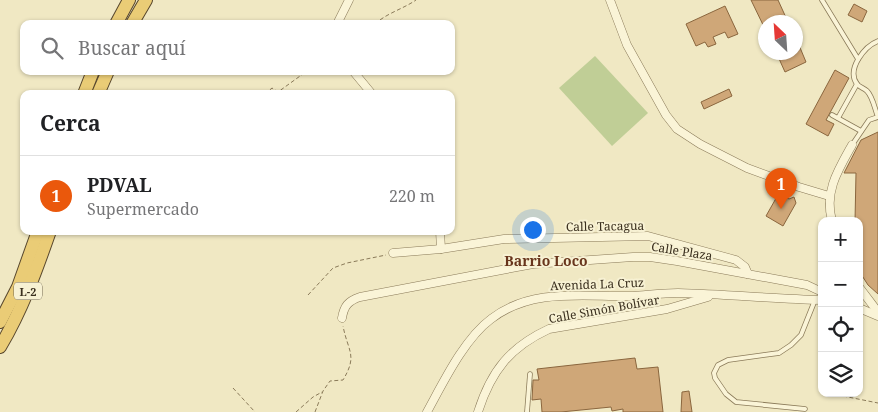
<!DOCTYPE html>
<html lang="es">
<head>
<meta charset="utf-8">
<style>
	body { margin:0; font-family:"Noto Serif",serif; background:#f2f2f2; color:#202124 }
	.controls { position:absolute; right:15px; bottom:15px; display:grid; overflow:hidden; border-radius:10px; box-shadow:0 1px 4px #0004 }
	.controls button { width:45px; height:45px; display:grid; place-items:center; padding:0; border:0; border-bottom:1px solid #e0e0e0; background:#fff; color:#202124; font:25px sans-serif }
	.compass { position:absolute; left:758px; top:15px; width:45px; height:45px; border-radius:50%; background:#fff; box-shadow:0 1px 4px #0004; rotate:335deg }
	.you { position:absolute; left:532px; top:229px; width:18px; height:18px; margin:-12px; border:4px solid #fff; border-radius:50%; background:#1a73e8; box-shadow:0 0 0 8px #1a73e833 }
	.badge { display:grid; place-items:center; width:32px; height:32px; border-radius:50%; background:#ea580c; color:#fff; font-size:16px; font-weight:700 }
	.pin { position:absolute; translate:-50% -41px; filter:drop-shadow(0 1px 2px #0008) }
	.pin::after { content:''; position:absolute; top:26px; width:18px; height:15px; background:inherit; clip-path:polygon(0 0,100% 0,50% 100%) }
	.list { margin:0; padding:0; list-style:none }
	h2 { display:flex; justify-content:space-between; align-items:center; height:65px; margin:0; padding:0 20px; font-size:21px }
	h2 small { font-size:16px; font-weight:400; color:#757577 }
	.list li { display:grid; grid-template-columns:32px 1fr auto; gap:15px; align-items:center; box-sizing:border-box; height:80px; padding:0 20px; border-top:1px solid #e0e0e0 }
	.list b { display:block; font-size:19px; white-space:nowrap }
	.list p { margin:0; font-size:16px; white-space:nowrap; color:#757577 }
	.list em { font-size:16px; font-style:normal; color:#757577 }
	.icon { flex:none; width:28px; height:28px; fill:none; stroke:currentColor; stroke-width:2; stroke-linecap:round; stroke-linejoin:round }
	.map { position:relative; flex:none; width:878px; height:412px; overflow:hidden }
	.search { position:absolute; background:#fff; box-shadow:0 1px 4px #0004; left:20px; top:20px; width:435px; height:55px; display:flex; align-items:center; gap:12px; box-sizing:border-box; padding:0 18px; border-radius:10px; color:#757577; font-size:19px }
	.panel { position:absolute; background:#fff; box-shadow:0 1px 4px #0004; left:20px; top:90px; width:435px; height:145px; border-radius:10px }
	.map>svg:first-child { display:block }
	.green { fill:#c0ce96 }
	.building { fill:#cfa778; stroke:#8a663e }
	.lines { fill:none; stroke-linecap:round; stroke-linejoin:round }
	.service-casing { stroke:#8a7a59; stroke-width:5.5 }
	.minor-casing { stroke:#8a7a59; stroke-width:9 }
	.trunk-casing { stroke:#58472d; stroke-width:14 }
	.path { stroke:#8a7a59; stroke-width:1; stroke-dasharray:4 2.5; stroke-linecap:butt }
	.service { stroke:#faf4d7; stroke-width:4 }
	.minor { stroke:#faf4d7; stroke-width:8 }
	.trunk { stroke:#eacc76; stroke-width:12 }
	.labels { text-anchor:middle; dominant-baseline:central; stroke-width:4; stroke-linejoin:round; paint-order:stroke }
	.shield { fill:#f7f1d3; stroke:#736954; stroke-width:1 }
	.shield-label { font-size:11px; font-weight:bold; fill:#3a2f1e }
	.street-label { font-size:12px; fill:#3a2f1e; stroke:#f7f1d3 }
	.neighbourhood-label { font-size:14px; font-weight:bold; fill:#68351c; stroke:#f7f1d3 }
</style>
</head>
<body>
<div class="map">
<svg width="878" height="412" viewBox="0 0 878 412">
	<rect width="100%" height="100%" fill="#f0e8c3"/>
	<path class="green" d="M595 56 648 113 612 146 559 88Z"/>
	<g class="building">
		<path d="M751 0H778L788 22H766V31Z"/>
		<path d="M854 4 867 11 862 22 848 15Z"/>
		<path d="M725 6 738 34 728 38 725 32 713 37 716 44 708 47 705 42 696 46 686 24Z"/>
		<path d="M796 38 806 62 785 72 776 52H796Z"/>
		<path d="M835 70 849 78 826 120 834 124 828 136 806 124Z"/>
		<path d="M729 89 732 96 704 109 701 102Z"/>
		<path d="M878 132V294L868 285 859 271V221H855L856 173H844L861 140Z"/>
		<path d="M779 193 789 199 794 197 796 203 783 226 766 216Z"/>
		<path d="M635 358 637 369 658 367 663 412H623V409L612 411 611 407 561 412H542L541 399 532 400 533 380H539L537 369Z"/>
		<path d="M689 391 692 412H681L682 392Z"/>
	</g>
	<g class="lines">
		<g class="service-casing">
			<g id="service">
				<path d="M822 0 858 59"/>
				<path d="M832 115 861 131"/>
				<path d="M878 117C875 110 873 97 867 91 864 88 859 87 857 84 846 69 865 46 878 41"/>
				<path d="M838 118 857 84"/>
				<path d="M852 145 869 120 878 117"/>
				<path d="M805 409 736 402 726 394 715 378 714 373 718 365 728 360 779 353 791 345 801 335 815 300"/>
				<path d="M527 412 530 374"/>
			</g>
		</g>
		<g class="minor-casing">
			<g id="minor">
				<path d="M610 0 627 45 666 115 677 129 700 144 747 168 799 187 829 196"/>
				<path d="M337 24 349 0"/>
				<path d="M353 71 372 94"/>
				<path d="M832 221C824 192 838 170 852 145"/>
				<path d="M440 231 441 249"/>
				<path d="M393 253 441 249 504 239 648 236 736 260 745 267 748 274"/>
				<path d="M859 287 878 312"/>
				<path d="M859 308 878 316"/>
				<path d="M342 318C344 306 348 301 360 297L533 264 633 257H650L677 261 807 285 822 292"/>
				<path d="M427 412C443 383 464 339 491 319 532 287 584 297 633 296 648 295 663 293 678 293 726 294 774 299 822 300"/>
				<path d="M478 412C491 371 510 347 549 329L667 309 708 297"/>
			</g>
		</g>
		<g class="trunk-casing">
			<g id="trunk">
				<path d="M116 24 129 0"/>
				<path d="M132 24 146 0"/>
				<path d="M84 94 93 71"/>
				<path d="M98 94 108 71"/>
				<path d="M0 322 18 287 38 231"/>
				<path d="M0 347C22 310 36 271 50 231"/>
			</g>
		</g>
		<g class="path">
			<path d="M375 24C387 13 403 9 416 0"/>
			<path d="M265 94 272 88 278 92 307 71"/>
			<path d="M308 295 333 268 347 263 386 255"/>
			<path d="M233 388 255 412"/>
			<path d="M843 396 878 403"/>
			<path d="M296 412 313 397 322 392"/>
			<path d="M315 412 323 391 330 381 343 380C358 355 348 352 343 326"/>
		</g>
		<use href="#service" class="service"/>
		<use href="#minor" class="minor"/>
		<use href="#trunk" class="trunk"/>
	</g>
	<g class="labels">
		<rect class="shield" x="14" y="282.5" width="28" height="17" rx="4"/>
		<g class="shield-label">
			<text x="28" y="291">L-2</text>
		</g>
		<g class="street-label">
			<text transform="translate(605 226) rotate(-1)">Calle Tacagua</text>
			<text transform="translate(682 251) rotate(9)">Calle Plaza</text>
			<text transform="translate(597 284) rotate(-2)">Avenida La Cruz</text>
			<text transform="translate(604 309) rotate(-10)">Calle Simón Bolívar</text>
		</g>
		<g class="neighbourhood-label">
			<text x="546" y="260">Barrio Loco</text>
		</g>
	</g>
</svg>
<div class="controls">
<button>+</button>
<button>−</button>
<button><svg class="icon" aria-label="locate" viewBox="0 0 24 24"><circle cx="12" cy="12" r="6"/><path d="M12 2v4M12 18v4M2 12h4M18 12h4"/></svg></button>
<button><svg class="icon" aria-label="layers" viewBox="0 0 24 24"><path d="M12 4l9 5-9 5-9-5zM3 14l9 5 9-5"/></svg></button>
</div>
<svg class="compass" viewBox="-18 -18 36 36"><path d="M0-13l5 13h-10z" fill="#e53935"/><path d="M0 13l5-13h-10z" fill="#757577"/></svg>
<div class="you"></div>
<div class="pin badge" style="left:781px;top:209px">1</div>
<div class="search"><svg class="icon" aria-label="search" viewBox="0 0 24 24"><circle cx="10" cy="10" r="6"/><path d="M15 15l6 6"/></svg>Buscar aquí</div>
<section class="panel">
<h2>Cerca<small></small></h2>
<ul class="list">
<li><span class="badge">1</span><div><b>PDVAL</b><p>Supermercado</p></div><em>220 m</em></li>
</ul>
</section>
</div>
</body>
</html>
